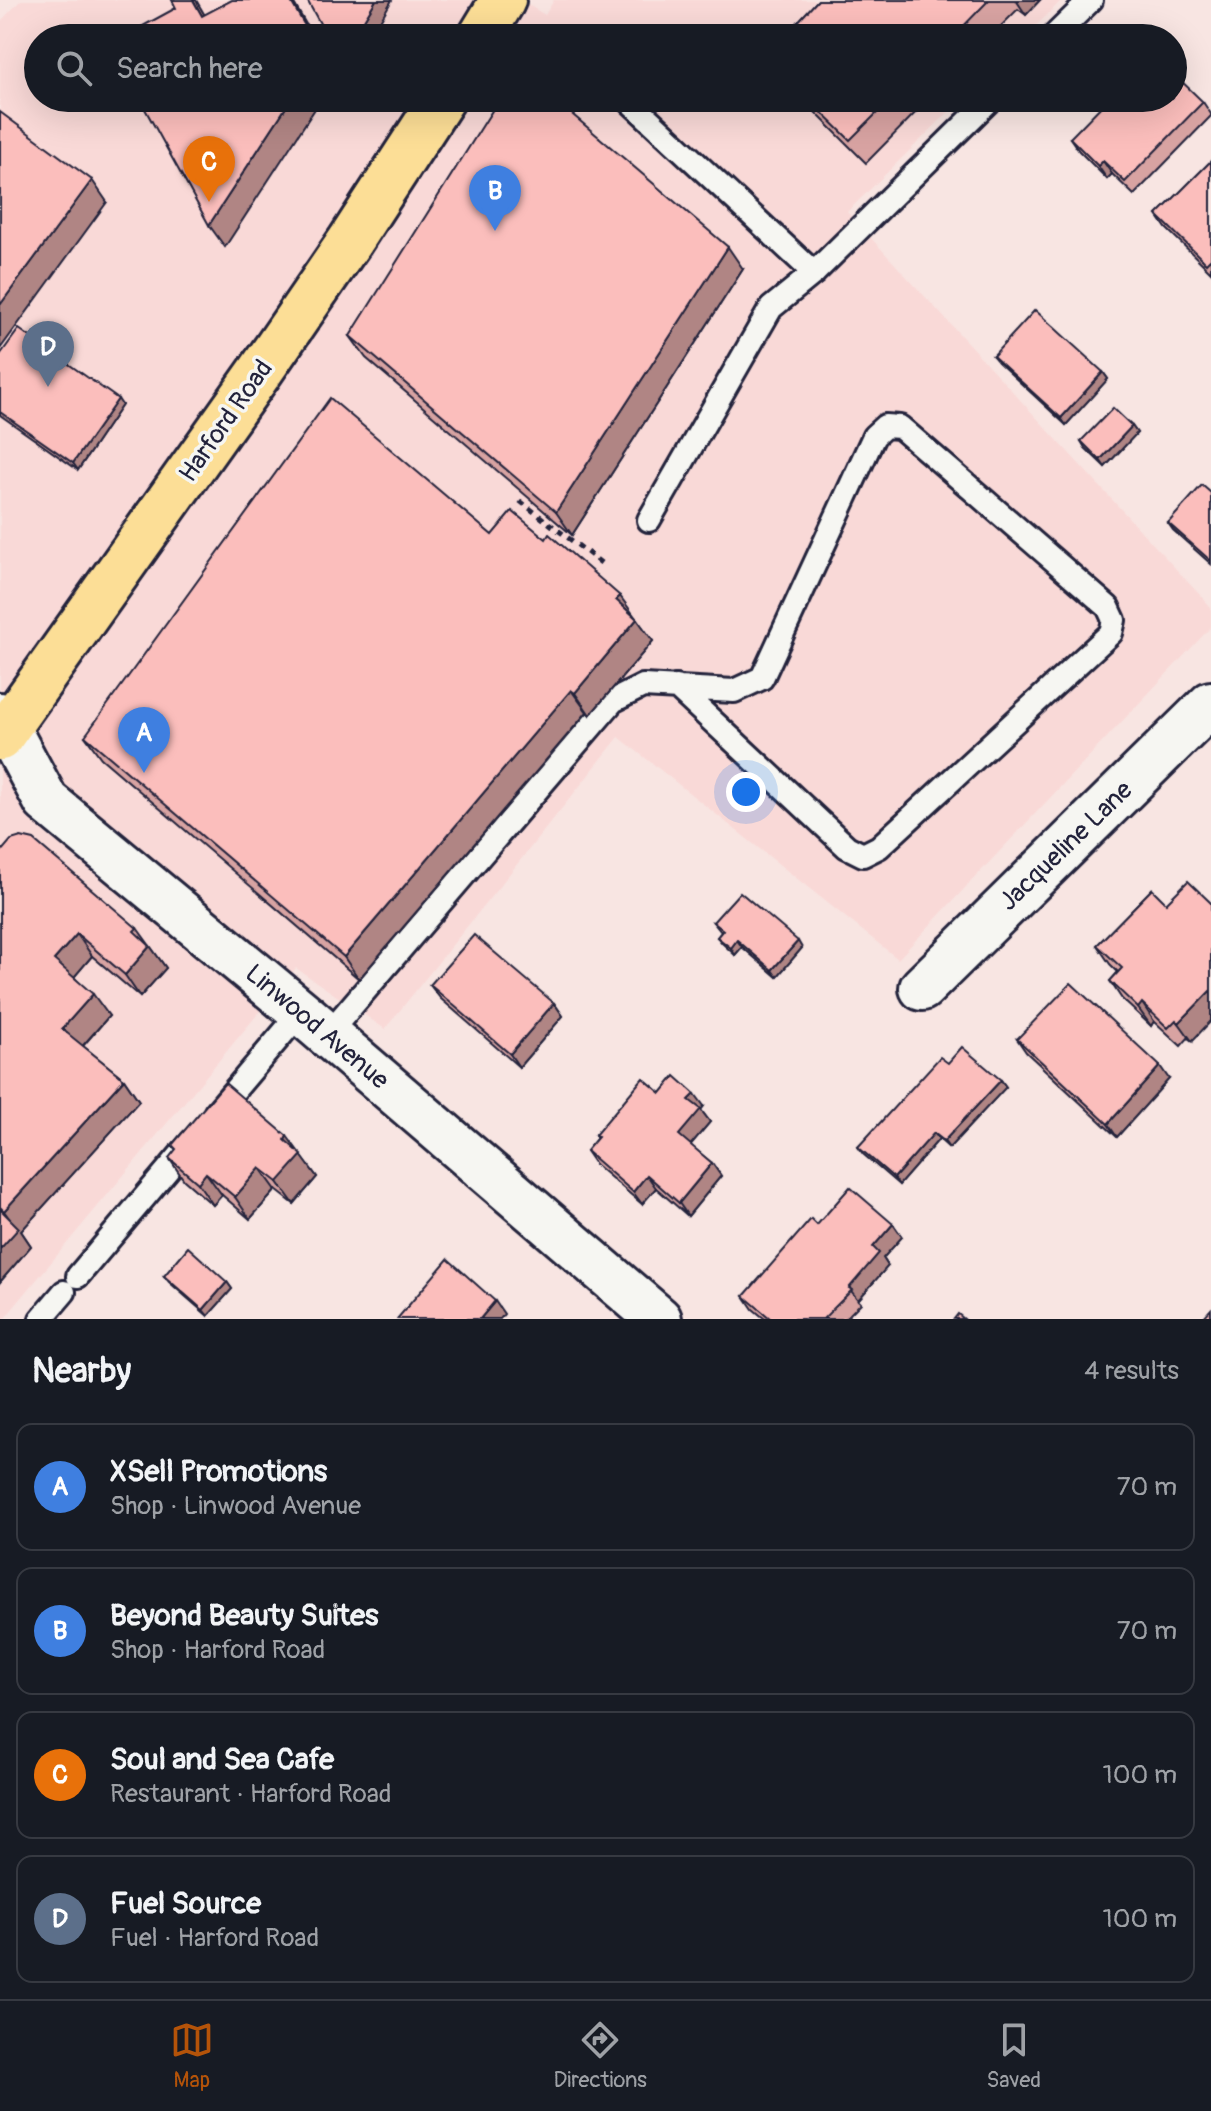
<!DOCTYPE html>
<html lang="en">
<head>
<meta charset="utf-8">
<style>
	body { margin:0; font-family:Pangolin,sans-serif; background:#20242c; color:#f1f3f6 }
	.you { position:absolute; left:746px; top:792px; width:28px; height:28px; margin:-20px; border:6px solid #fff; border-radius:50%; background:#1a73e8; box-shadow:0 0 0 12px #1a73e833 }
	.badge { display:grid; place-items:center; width:52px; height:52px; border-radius:50%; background:#b45309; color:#fff; font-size:26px; font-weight:700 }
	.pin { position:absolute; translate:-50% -66px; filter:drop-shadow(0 2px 4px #0008) }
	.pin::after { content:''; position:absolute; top:42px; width:28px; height:24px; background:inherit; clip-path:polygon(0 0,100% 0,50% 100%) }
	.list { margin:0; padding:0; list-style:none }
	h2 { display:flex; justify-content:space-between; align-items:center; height:104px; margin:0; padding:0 32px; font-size:34px }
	h2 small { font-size:26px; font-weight:400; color:#9ea1a6 }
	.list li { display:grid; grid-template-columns:52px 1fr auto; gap:24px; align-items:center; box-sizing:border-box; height:128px; margin:0 16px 16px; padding:0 16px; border:2px solid #363941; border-radius:16px }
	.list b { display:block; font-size:30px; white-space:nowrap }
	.list p { margin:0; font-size:26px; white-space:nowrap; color:#9ea1a6 }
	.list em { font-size:26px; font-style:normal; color:#9ea1a6 }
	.icon { flex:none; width:44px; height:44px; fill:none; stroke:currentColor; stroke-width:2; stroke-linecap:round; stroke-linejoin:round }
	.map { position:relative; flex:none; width:1211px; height:1319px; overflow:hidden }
	.search { position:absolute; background:#171b24; box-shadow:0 8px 32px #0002; left:24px; right:24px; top:24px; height:88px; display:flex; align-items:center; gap:20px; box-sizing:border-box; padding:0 28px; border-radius:44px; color:#9ea1a6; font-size:30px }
	.sheet { height:680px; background:#171b24 }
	nav { display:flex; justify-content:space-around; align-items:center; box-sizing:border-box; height:112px; border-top:2px solid #363941; background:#171b24; font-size:22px; color:#9ea1a6 }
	nav a { display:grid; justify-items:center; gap:4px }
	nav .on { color:#b45309 }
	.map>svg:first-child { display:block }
	.built { fill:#f9d9d7 }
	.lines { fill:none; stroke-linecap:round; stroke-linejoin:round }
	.service-casing { stroke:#22223b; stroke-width:28 }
	.minor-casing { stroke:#22223b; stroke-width:50 }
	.primary-casing { stroke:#22223b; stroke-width:50 }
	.path { stroke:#22223b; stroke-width:5; stroke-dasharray:6 6; stroke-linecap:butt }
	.service { stroke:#f6f6f2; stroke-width:22 }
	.minor { stroke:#f6f6f2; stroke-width:44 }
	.primary { stroke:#fcde96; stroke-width:44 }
	.wall { fill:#d8a3a2; stroke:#22223b; stroke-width:2 }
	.shaded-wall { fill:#b08584; stroke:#22223b; stroke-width:2 }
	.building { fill:#fbbebc; stroke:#22223b; stroke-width:2 }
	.labels { text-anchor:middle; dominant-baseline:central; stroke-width:7; stroke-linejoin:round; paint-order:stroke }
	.street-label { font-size:26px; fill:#22223b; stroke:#f6f6f2 }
</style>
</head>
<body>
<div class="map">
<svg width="1211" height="1319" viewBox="0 0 1211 1319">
	<rect width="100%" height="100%" fill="#f8e5e2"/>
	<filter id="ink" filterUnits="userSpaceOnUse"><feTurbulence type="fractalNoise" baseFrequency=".0125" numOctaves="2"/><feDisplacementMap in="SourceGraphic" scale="16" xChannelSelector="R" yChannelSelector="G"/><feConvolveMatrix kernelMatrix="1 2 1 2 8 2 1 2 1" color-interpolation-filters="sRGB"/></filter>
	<g filter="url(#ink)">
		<path class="built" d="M21 0H520L545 15 554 0H1062L1024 38H38V98H963L847 212 1211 607V627L898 959 619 737 385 1029 296 968 4 1319H0V22Z"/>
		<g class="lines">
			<g class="service-casing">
				<g id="service">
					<path d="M1052 38 1091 0"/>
					<path d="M626 98 814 273"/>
					<path d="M649 520 771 308 814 273 992 98"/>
					<path d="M327 1035 613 701 643 686 734 691 762 678 874 436 885 426 900 427 1108 607 1114 620 1111 633 879 847 863 855 847 847 676 687"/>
					<path d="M216 1112 301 1012"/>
					<path d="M78 1276 192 1141"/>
					<path d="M41 1319 64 1292"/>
				</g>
			</g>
			<g class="minor-casing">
				<g id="minor">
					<path d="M0 715 46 801 301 1012 659 1319"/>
					<path d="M922 988 1211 704"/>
				</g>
			</g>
			<g class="primary-casing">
				<g id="primary">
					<path d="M480 38 503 0"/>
					<path d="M0 738 260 372 350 241 443 98"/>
				</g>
			</g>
			<path class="path" d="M520 501 605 566"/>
			<use href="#service" class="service"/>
			<use href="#minor" class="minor"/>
			<use href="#primary" class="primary"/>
		</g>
		<g class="wall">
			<path d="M818 0H1040L1026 15 1018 9 989 38H783Z"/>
			<path d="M801 98H930L866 163Z"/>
			<path d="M1203 102 1211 114V116L1134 195 1112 174 1107 179 1079 151 1070 138Z"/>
			<path d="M1211 161V272L1166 228 1157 215Z"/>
			<path d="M743 269 572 535 366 358 350 336Z"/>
			<path d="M0 355 122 405 78 470 0 415Z"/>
			<path d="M993 356 1103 372 1108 379 1066 425 998 362Z"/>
			<path d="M1132 426 1137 433 1105 467 1085 448 1081 441Z"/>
			<path d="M1211 493V564L1173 530 1168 523Z"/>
			<path d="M492 535 635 617 653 641 590 715 587 712 359 979 101 758 85 736Z"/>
			<path d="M0 853 137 928 166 968 140 997 92 956 74 977 109 1016 83 1046 124 1079 139 1101 21 1231 31 1246 0 1282Z"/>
			<path d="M1152 889 1192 1041 1188 1038 1181 1046 1154 1021 1151 1026 1122 999 1110 981 1118 972 1110 964 1097 945Z"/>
			<path d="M713 922 802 948 777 977 742 947 735 955 722 943 717 937 721 932Z"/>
			<path d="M430 985 554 1003 563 1016 519 1067 440 998Z"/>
			<path d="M1017 1039 1169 1079 1117 1137 1026 1052Z"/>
			<path d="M948 1063 1001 1080 1006 1087 949 1148 939 1139 899 1185 863 1154 858 1147Z"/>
			<path d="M661 1093 704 1106 701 1110 710 1122 690 1145 712 1163 721 1176 688 1216 656 1188 642 1204 595 1164 586 1151 597 1138 595 1135Z"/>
			<path d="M172 1145 298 1152 317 1177 294 1204 276 1190 250 1219 222 1195 213 1205 184 1180 169 1158 176 1150Z"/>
			<path d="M893 1224 902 1237 883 1258 888 1266 858 1300 861 1303 845 1319H765L753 1309 744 1296 817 1225Z"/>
			<path d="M164 1276 227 1282 232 1289 208 1316 169 1282Z"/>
		</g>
		<g class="shaded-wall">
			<path d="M193 0H196L218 38 202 16Z"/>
			<path d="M290 0H292L314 38H312Z"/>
			<path d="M376 0H392L370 38H353Z"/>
			<path d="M1016 0H1040L1026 15Z"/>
			<path d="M292 98H322L225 247 209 225Z"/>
			<path d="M1103 161 1112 174 1107 179 1098 166Z"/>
			<path d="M92 180 107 202 0 349V305Z"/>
			<path d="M728 247 743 269 572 535 556 512Z"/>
			<path d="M1103 372 1108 379 1066 425 1061 418Z"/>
			<path d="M118 399 122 405 78 470 73 463Z"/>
			<path d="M1132 426 1137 433 1105 467 1100 460Z"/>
			<path d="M620 596 636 618 616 600Z"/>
			<path d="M637 619 653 641 590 715 575 693Z"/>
			<path d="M571 690 587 712 359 979 344 957Z"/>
			<path d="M77 934 92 956 70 982 54 960Z"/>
			<path d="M737 940 742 947 735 955 731 948Z"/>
			<path d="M798 941 802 948 777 977 772 970Z"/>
			<path d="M150 946 166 968 140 997 125 975Z"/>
			<path d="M1211 990V1021L1192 1041 1179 1023Z"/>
			<path d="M93 994 109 1016 78 1051 62 1029Z"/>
			<path d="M554 1003 563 1016 519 1067 510 1054Z"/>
			<path d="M1142 1003 1154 1021 1151 1026 1138 1008Z"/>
			<path d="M1160 1066 1169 1079 1117 1137 1108 1124Z"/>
			<path d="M124 1079 139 1101 21 1231 31 1246 0 1282V1249L17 1229 4 1211Z"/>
			<path d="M1001 1080 1006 1087 949 1148 944 1141Z"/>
			<path d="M695 1094 704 1106 701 1110 710 1122 688 1148 679 1135 689 1100Z"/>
			<path d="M934 1133 939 1139 899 1185 894 1178Z"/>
			<path d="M287 1136 317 1177 294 1204 278 1182 285 1140Z"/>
			<path d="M712 1163 721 1176 688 1216 679 1203Z"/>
			<path d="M260 1168 276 1190 250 1219 235 1197Z"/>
			<path d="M206 1173 222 1195 213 1205 198 1183Z"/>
			<path d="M647 1175 656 1188 642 1204 633 1192Z"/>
			<path d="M893 1224 902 1237 883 1258 888 1266 858 1300 849 1288 873 1247Z"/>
			<path d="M227 1282 232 1289 208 1316 203 1310Z"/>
			<path d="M495 1301 504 1314 500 1319H480Z"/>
		</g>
		<g class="building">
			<path d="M172 0H193L202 16 232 0H290L312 38H121L176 8Z"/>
			<path d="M307 0H376L353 38H328Z"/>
			<path d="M818 0H989L952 38H783Z"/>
			<path d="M1173 73 1203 102 1125 182 1103 161 1098 166 1070 138 1109 98H1173Z"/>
			<path d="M139 98H292L209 225Z"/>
			<path d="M500 98H553L728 247 556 512 350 336Z"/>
			<path d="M807 98H892L850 140Z"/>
			<path d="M0 112 92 180 0 305Z"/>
			<path d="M1211 161V258L1206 263 1157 215Z"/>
			<path d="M1035 310 1103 372 1061 418 993 356Z"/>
			<path d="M19 329 118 399 73 463 0 412V355Z"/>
			<path d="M330 398 492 535 512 511 546 539 549 534 620 596 616 600 637 619 575 693 571 690 344 957 85 736Z"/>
			<path d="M1113 408 1132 426 1100 460 1081 441Z"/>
			<path d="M1202 485 1211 493V561L1168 523Z"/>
			<path d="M21 837 34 840 137 928 134 931 150 946 125 975 77 934 54 960 93 994 62 1029 124 1079 4 1211 0 1207V853L11 840Z"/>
			<path d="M1188 881 1211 903V990L1179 1023 1176 1020 1168 1028 1142 1003 1138 1008 1110 981 1122 968 1097 945 1152 889 1166 903Z"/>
			<path d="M740 892 798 941 772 970 737 940 731 948 717 937 723 930 713 922Z"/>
			<path d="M474 935 554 1003 510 1054 430 985Z"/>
			<path d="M1071 983 1160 1066 1108 1124 1017 1039Z"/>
			<path d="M962 1047 1001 1080 944 1141 934 1133 894 1178 858 1147 940 1057 948 1063Z"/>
			<path d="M675 1076 695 1094 689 1100 701 1109 679 1135 712 1163 679 1203 647 1175 633 1192 586 1151 598 1137 595 1135 643 1078 661 1093Z"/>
			<path d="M225 1083 287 1136 285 1140 302 1155 278 1182 260 1168 235 1197 206 1173 198 1183 169 1158 176 1149 172 1145Z"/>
			<path d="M850 1187 893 1224 873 1247 879 1253 849 1288 852 1290 823 1319H771L744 1296 811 1219 817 1225Z"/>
			<path d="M0 1209 19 1228 0 1249Z"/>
			<path d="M188 1247 227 1282 203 1310 164 1276Z"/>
			<path d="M448 1259 495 1301 480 1319H397Z"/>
			<path d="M1211 1309V1319H1202Z"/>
			<path d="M958 1314 964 1319H954Z"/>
		</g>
	</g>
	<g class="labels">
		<g class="street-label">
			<text transform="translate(226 421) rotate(-55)">Harford Road</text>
			<text transform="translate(1066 846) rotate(-44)">Jacqueline Lane</text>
			<text transform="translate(317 1027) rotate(40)">Linwood Avenue</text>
		</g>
	</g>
</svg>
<div class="you"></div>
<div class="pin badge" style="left:144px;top:773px;background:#3f7fe0">A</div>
<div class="pin badge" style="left:495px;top:231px;background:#3f7fe0">B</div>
<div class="pin badge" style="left:209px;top:202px;background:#e8710a">C</div>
<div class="pin badge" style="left:48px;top:387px;background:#5c6f8a">D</div>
<div class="search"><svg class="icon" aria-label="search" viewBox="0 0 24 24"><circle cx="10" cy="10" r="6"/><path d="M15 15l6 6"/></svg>Search here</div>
</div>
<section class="sheet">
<h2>Nearby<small>4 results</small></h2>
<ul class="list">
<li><span class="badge" style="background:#3f7fe0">A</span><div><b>XSell Promotions</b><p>Shop · Linwood Avenue</p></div><em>70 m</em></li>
<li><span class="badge" style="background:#3f7fe0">B</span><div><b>Beyond Beauty Suites</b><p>Shop · Harford Road</p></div><em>70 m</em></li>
<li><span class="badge" style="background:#e8710a">C</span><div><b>Soul and Sea Cafe</b><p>Restaurant · Harford Road</p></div><em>100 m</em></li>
<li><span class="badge" style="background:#5c6f8a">D</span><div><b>Fuel Source</b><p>Fuel · Harford Road</p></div><em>100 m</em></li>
</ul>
</section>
<nav>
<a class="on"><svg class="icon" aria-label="map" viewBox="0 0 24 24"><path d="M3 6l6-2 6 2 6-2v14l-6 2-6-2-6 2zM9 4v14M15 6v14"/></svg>Map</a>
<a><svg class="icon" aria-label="directions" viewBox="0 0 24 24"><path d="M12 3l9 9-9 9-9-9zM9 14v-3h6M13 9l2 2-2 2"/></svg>Directions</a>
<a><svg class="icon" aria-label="saved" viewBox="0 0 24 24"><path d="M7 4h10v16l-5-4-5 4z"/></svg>Saved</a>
</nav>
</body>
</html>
